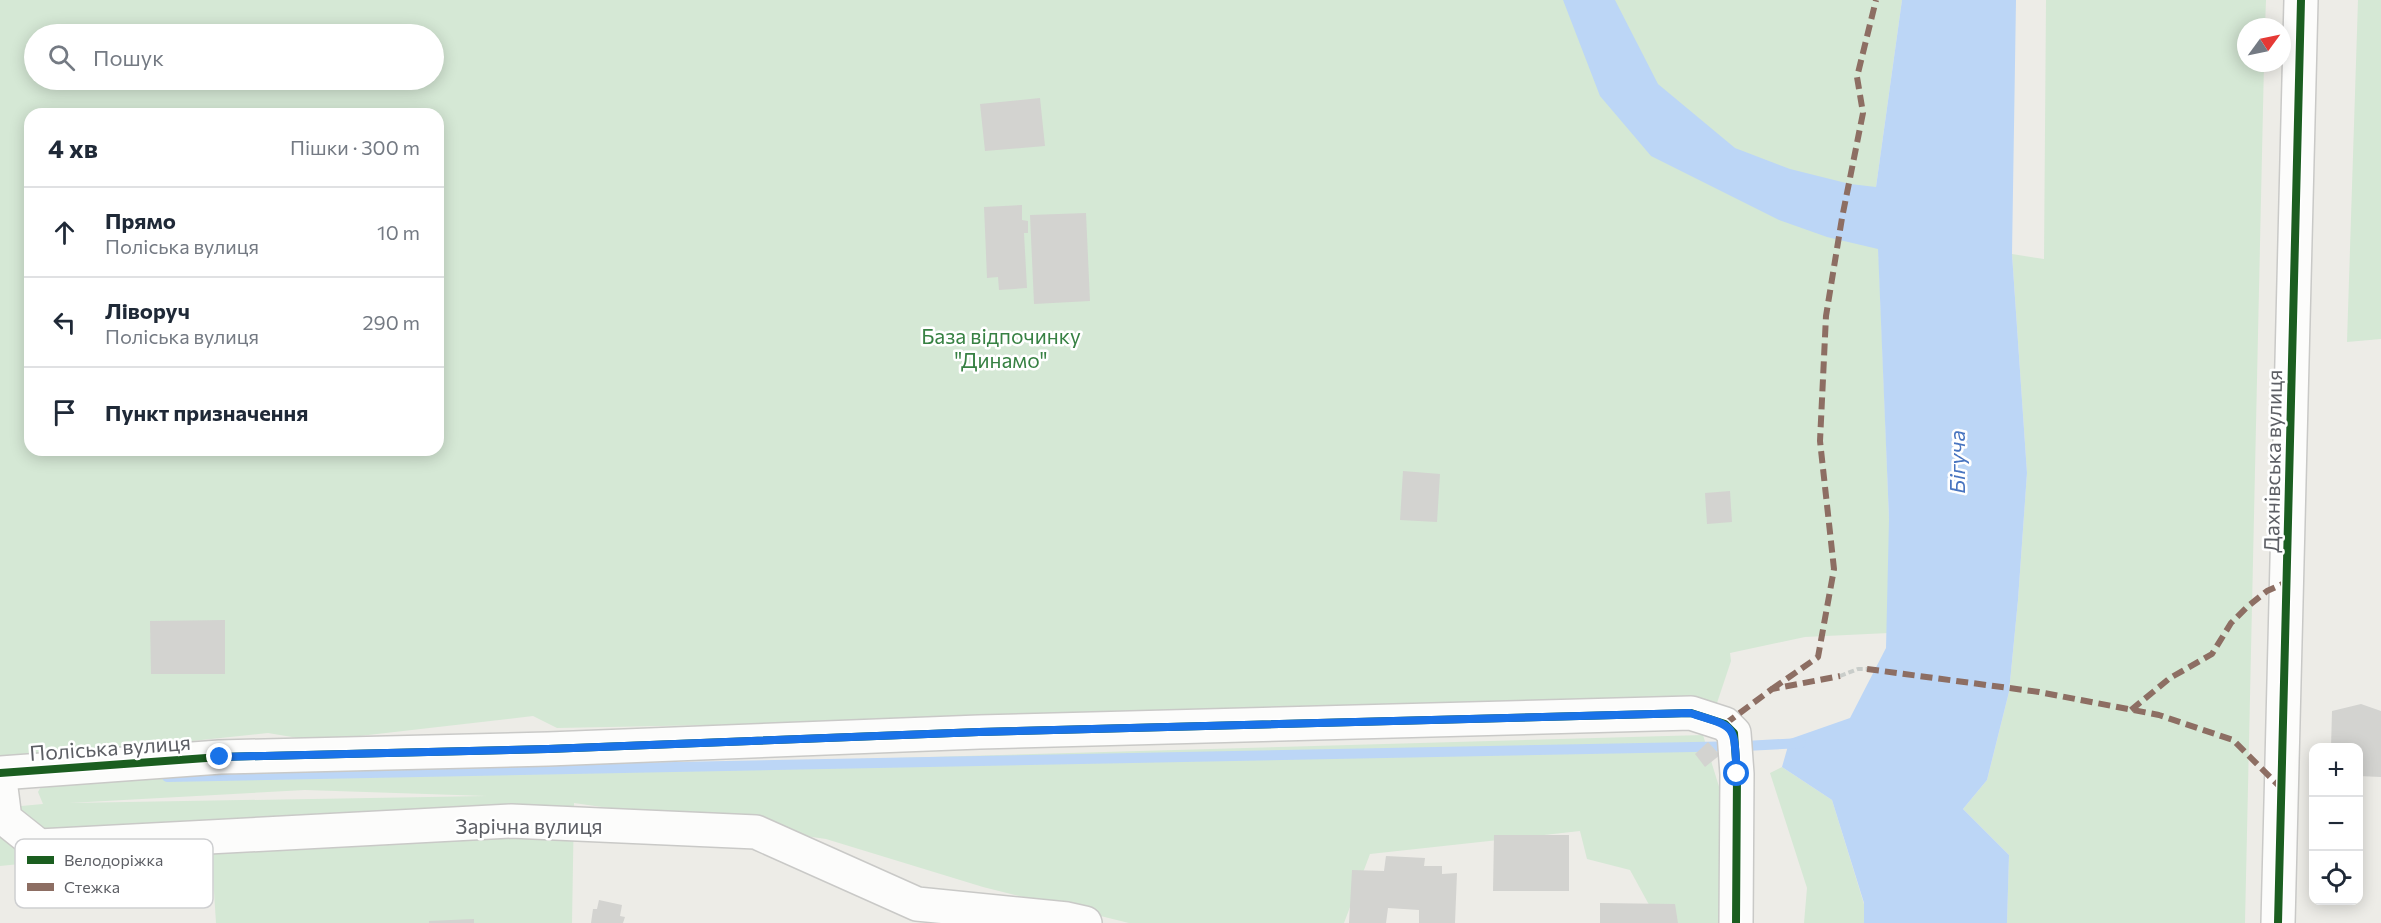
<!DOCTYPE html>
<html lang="uk">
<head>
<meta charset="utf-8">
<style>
	body { margin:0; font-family:Commissioner,sans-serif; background:#f2f2f3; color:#1f2937 }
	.controls { position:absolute; right:18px; bottom:18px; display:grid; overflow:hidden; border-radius:12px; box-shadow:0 3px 15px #0003 }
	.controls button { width:54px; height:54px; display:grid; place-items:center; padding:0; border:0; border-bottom:2px solid #e0e1e3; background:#fff; color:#1f2937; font:30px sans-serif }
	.compass { position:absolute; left:2237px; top:18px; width:54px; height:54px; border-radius:50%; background:#fff; box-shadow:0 3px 15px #0003; rotate:57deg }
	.stop { position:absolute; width:18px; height:18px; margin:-14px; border:4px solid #1a73e8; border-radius:50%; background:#fff }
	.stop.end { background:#1a73e8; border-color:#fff; box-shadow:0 2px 6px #0008 }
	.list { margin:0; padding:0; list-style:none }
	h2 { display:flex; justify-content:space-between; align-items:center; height:78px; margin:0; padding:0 24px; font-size:26px }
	h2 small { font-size:20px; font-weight:400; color:#747a83 }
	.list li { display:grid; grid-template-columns:39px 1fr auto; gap:18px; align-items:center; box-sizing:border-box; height:90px; padding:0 24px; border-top:2px solid #e0e1e3 }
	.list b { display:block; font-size:22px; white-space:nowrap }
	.list p { margin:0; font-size:20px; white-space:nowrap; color:#747a83 }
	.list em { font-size:20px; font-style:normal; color:#747a83 }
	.icon { flex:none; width:33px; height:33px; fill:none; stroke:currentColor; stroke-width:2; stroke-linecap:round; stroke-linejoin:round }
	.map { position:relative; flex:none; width:2381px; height:923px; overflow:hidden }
	.search { position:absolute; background:#fff; box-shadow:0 3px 15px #0003; left:24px; top:24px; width:420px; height:66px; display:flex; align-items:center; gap:15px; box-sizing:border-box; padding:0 21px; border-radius:33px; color:#747a83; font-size:22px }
	.panel { position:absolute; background:#fff; box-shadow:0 3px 15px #0003; left:24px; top:108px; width:420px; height:348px; border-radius:18px }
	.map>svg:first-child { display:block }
	.green { fill:#d5e8d5; fill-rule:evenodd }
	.water { fill:#bcd6f6 }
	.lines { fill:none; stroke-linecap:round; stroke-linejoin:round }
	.stream { stroke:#bcd6f6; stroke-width:10 }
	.building { fill:#d3d3d0 }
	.minor-casing { stroke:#c9c9c7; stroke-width:36 }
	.tertiary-casing { stroke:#c9c9c7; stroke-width:36 }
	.path { stroke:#c9cdca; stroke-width:4; stroke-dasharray:6 3; stroke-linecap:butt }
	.minor { stroke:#fcfcfb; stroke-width:33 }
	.tertiary { stroke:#fcfcfb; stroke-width:33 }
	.quiet { stroke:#8d6e63; stroke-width:6; stroke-dasharray:12 6; stroke-linecap:butt }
	.cycleway-casing { stroke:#fff; stroke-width:11 }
	.cycleway { stroke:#1b5e20; stroke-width:8 }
	.route { stroke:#1a73e8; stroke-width:8 }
	.labels { text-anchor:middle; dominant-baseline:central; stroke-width:5; stroke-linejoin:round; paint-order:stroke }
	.park-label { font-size:21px; fill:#378143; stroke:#fff }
	.street-label { font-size:21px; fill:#5d5f65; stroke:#fff }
	.water-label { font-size:22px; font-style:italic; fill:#4975c0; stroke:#fff }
	.key { fill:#fff; stroke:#cecfd1; stroke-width:1.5 }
	.key-label { font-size:16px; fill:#5d5f65 }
</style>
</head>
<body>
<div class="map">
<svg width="2381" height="923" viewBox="0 0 2381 923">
	<rect width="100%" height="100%" fill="#edece7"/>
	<g class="green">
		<path d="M0 0H1902L1876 187 1889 519V633L1805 637 1730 653 1731 661 1716 706 557 728 533 716 316 741 268 733 78 753 0 756ZM34 34H434V80H34ZM30 114H438V450H30Z"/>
		<path d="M2046 0H2266L2265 27H2246V63H2264L2245 923H2007L2009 855 1963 809 1987 780 2009 692 2018 600 2027 473 2012 254 2044 259Z"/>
		<path d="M2358 0H2381V339L2347 342Z"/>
		<path d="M1703 735 1743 864 1734 923H1659L1630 870 1587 859 1580 831 1370 854 1344 923H1129L983 887 826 839 574 803 572 923H216L211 845 0 866V808L43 804 38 792 47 776 497 762 542 768ZM305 790 487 796 69 803Z"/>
		<path d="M1782 767 1832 800 1864 904V923H1804L1807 888 1770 773Z"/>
	</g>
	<path class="water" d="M1563 0H1615L1658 84 1735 148 1790 169 1850 184 1876 187 1902 0H2016L2012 254 2027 473 2018 600 2009 692 1987 780 1963 809 2009 855 2007 923H1864V903L1832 800 1782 767 1790 739 1850 718 1886 648 1889 519 1878 249 1827 237 1779 220 1651 156 1600 96Z"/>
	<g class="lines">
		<path class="stream" d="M167 777 1745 746 1801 743"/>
	</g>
	<g class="building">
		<path d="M1040 98 1045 146 985 151 980 104Z"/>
		<path d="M1022 205V220L1028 221V233H1024L1027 288 999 290 998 277 987 278 984 207Z"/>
		<path d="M1086 213 1090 301 1034 304 1030 215Z"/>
		<path d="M1403 471 1440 474 1437 522 1400 520Z"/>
		<path d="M1730 491 1732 522 1707 524 1705 493Z"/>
		<path d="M225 620V674H151L150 621Z"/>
		<path d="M2361 704 2381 711V777L2358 776V748H2331L2332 711Z"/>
		<path d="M1708 742 1720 755 1705 767 1695 754Z"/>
		<path d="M1494 835H1569V891H1493Z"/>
		<path d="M1386 856 1425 858 1424 866H1442V874L1457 873 1455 923H1419V910L1388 908 1386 923H1349L1352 870 1384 871Z"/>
		<path d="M599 900 622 905 620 916 625 917 623 923H591L593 909H597Z"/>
		<path d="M1600 903 1675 904 1678 923H1600Z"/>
		<path d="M474 919V923H429V921Z"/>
	</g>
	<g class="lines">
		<g class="minor-casing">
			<g id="minor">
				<path d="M0 773 220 757 548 749 979 732 1691 713 1725 724 1734 733 1737 774 1736 923"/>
				<path d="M0 780 5 819 39 846 511 821 756 832 917 904 1067 919 1085 923"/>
			</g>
		</g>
		<g class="tertiary-casing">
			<path id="tertiary" d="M2278 923 2301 0"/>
		</g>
		<path class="path" d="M1840 676 1858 669H1867"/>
		<use href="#minor" class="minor"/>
		<use href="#tertiary" class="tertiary"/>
		<g class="quiet">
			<path d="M1867 669 2039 692 2159 715 2233 740 2282 789"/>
			<path d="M1772 689 1818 657 1834 569 1820 441 1826 316 1842 218 1863 113 1857 77 1876 0"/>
			<path d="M2131 710 2170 678 2212 654 2231 623 2247 607 2267 591 2287 582"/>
			<path d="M1725 724 1772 689 1840 676"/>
		</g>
		<g class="cycleway-casing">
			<g id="cycleway">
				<path d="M0 773 220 757 548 749 979 732 1691 713 1725 724 1734 733 1737 774 1736 923"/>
				<path d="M2278 923 2301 0"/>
			</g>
		</g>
		<use href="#cycleway" class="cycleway"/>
	</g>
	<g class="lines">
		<path class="route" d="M220 757 548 749 979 732 1690 713C1739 728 1733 724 1737 774"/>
	</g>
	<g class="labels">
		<g class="park-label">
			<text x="1001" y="335">База відпочинку<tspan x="1001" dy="24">"Динамо"</tspan></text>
		</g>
		<g class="street-label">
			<text transform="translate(2272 461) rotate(-89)">Дахнівська вулиця</text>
			<text transform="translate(110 747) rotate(-4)">Поліська вулиця</text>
			<text x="529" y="825">Зарічна вулиця</text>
		</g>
		<g class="water-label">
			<text transform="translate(1956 462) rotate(-90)">Бігуча</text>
		</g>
	</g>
	<rect x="15" y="839" width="198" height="69" rx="9" class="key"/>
	<rect x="27" y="856" width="27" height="8" fill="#1b5e20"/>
	<rect x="27" y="883" width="27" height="8" fill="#8d6e63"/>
	<g class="key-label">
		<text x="64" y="866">Велодоріжка</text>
		<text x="64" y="893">Стежка</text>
	</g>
</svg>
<div class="controls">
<button>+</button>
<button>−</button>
<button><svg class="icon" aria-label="locate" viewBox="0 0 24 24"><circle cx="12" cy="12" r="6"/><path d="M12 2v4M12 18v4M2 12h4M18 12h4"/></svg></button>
</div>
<svg class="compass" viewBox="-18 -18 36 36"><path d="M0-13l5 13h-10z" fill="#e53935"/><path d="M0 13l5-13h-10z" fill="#747a83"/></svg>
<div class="stop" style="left:1737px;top:774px"></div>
<div class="stop end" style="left:220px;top:757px"></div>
<div class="search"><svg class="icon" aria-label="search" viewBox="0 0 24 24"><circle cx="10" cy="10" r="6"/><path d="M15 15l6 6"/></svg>Пошук</div>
<section class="panel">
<h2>4 хв<small>Пішки · 300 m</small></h2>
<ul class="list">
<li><svg class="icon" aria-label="ahead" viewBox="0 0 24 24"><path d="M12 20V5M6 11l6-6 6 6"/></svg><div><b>Прямо</b><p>Поліська вулиця</p></div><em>10 m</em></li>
<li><svg class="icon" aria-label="left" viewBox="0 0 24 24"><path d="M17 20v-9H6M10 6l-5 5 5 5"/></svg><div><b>Ліворуч</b><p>Поліська вулиця</p></div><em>290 m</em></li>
<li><svg class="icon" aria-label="arrive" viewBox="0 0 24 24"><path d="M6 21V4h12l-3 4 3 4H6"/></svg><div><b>Пункт призначення</b></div></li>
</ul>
</section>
</div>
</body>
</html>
